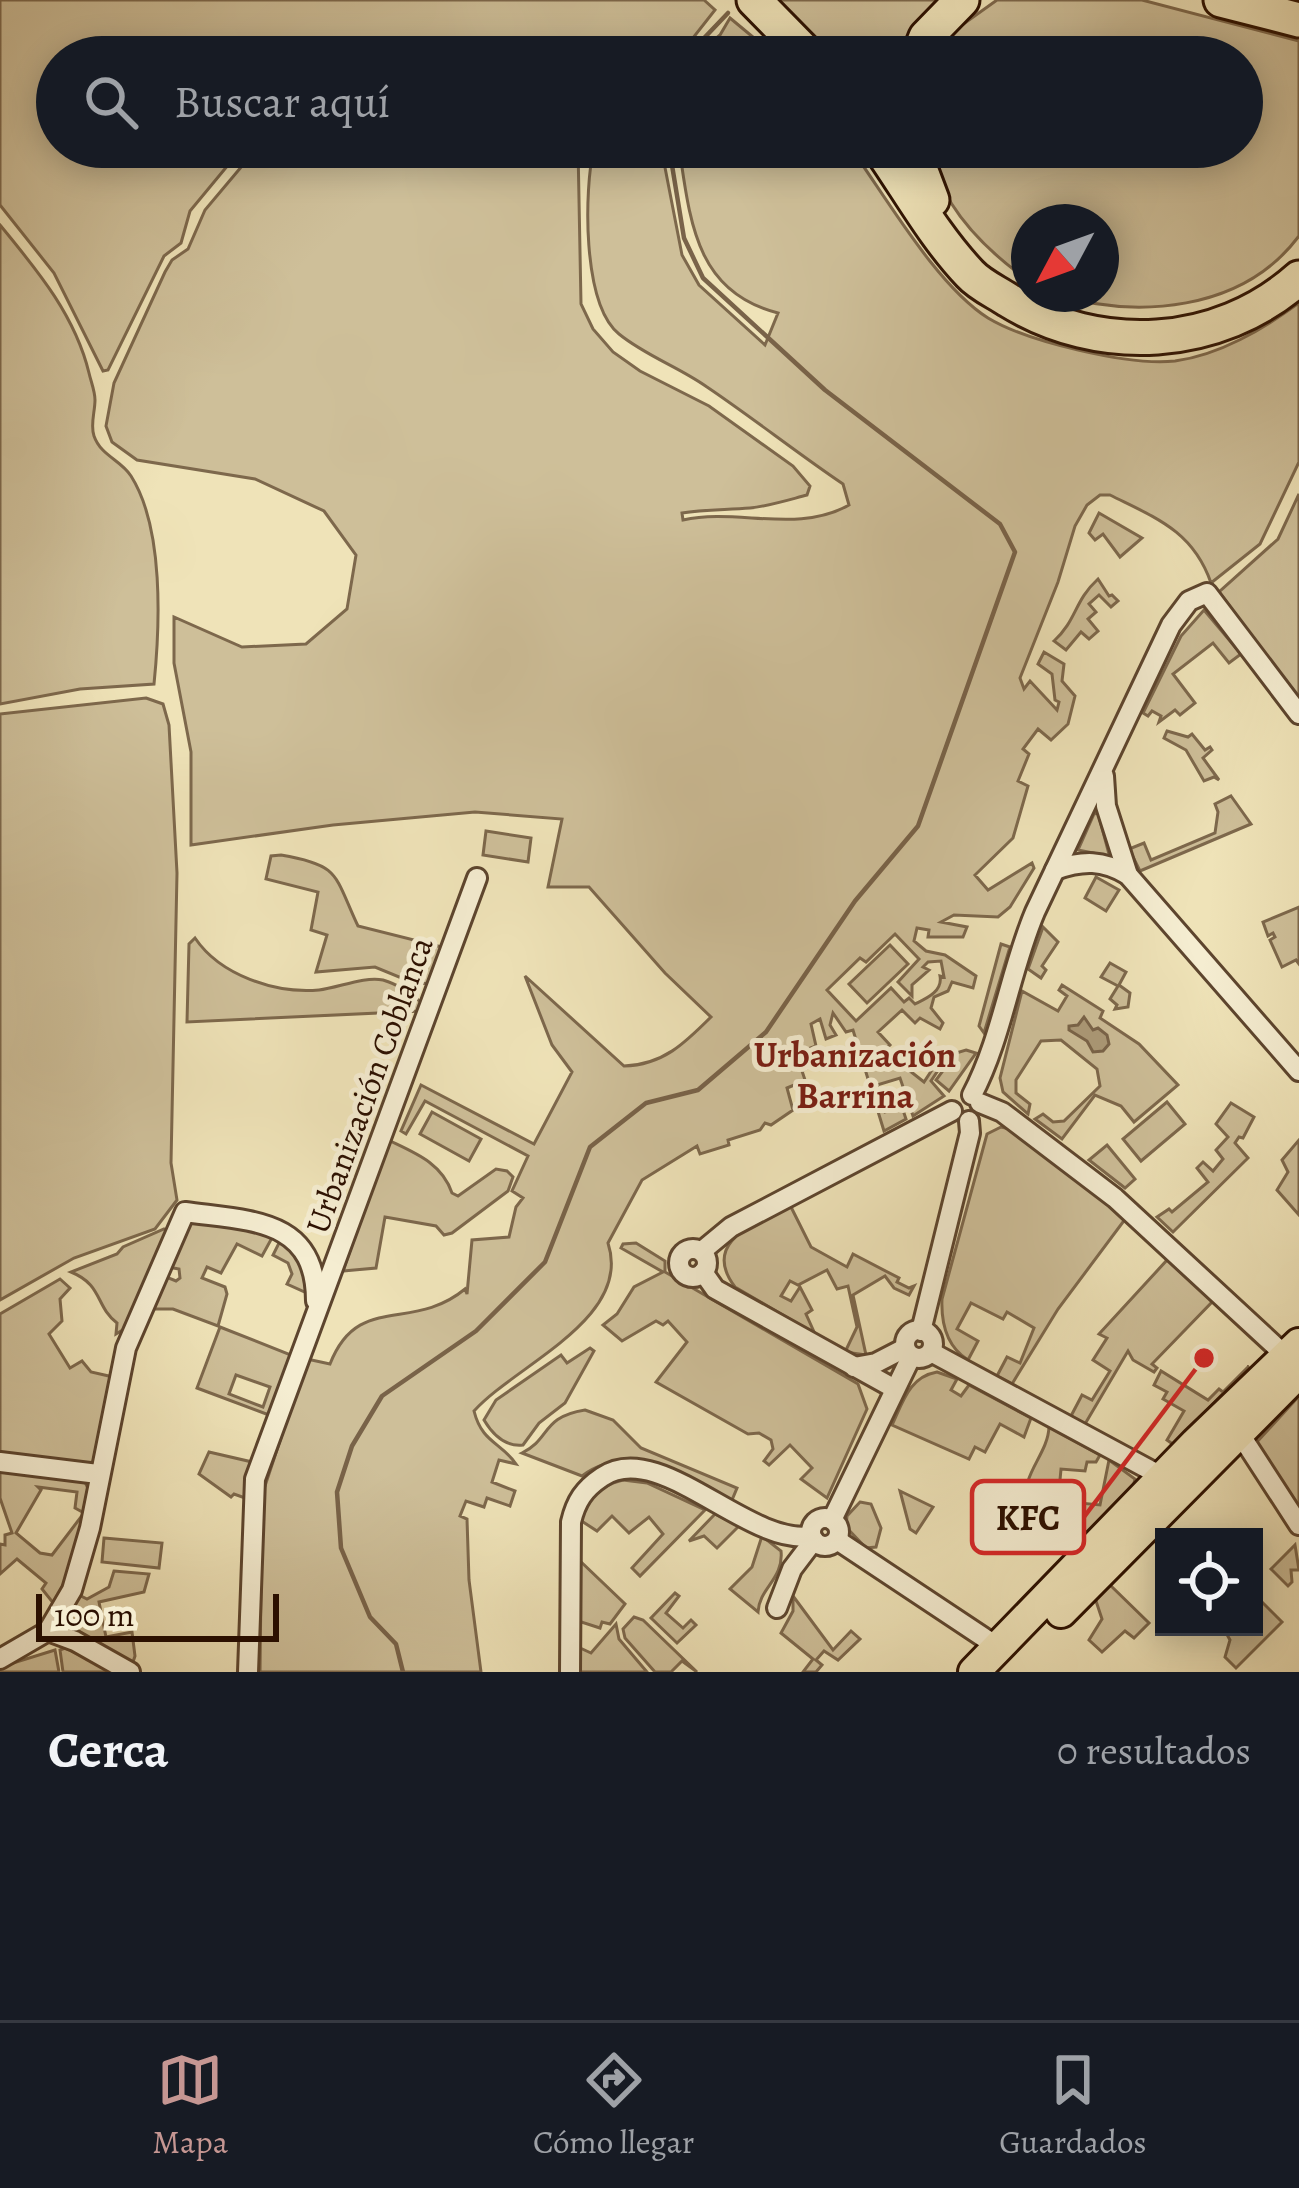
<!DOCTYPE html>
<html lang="es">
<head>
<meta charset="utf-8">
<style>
	body { margin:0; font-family:Alegreya,serif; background:#242831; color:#f1f3f6 }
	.controls { position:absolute; right:36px; bottom:36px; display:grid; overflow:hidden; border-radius:0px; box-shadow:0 6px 30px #0003 }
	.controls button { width:108px; height:108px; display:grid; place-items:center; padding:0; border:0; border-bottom:3px solid #363941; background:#171b24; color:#f1f3f6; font:60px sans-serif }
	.compass { position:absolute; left:1011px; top:204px; width:108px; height:108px; border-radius:50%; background:#171b24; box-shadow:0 6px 30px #0003; rotate:229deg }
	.scale { position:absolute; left:36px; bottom:30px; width:243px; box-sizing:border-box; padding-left:12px; border:6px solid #2c1000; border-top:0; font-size:33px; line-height:42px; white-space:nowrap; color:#2c1000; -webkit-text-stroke:9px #f5edd1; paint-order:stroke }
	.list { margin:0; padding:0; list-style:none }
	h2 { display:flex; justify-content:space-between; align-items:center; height:156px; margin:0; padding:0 48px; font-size:51px }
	h2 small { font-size:39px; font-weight:400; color:#9ea1a6 }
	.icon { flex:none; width:66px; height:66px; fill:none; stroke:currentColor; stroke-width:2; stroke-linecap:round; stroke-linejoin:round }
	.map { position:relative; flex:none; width:1299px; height:1672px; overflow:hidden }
	.search { position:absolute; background:#171b24; box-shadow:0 6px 30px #0003; left:36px; right:36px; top:36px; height:132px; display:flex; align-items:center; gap:30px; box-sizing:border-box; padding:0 42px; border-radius:66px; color:#9ea1a6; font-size:45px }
	.sheet { height:348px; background:#171b24 }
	nav { display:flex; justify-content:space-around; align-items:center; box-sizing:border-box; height:168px; border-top:3px solid #363941; background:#171b24; font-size:33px; color:#9ea1a6 }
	nav a { display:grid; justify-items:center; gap:6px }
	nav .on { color:#c59692 }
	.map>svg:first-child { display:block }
	.green { fill:#cebf99; stroke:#7d684c; stroke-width:3; fill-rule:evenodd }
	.water { fill:#ad9b79; stroke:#796349; stroke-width:3 }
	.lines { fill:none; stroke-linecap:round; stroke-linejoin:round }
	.stream { stroke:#796349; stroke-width:4.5 }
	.street-casing { stroke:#5d452e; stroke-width:24 }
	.primary-casing { stroke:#2c1000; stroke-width:36 }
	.highway-casing { stroke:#2c1000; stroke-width:39 }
	.street { stroke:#f5edd1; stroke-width:18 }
	.primary { stroke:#efe3b8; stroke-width:30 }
	.highway { stroke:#efe3b8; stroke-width:33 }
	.labels { text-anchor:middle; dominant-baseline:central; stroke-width:10; stroke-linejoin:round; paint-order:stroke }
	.street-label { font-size:33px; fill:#2c1000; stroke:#f5edd1 }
	.neighbourhood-label { font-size:36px; font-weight:bold; fill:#7a1f14; stroke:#f5edd1 }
	.leader { fill:none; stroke:#d62828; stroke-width:4.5 }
	.callout-dot { fill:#d62828; stroke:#f5edd1; stroke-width:4.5 }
	.callout { fill:#f5edd1; stroke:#d62828; stroke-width:4.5 }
	.callout-label { font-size:36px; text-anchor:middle; font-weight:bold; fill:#2c1000 }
</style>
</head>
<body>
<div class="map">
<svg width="1299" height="1672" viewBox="0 0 1299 1672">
	<rect width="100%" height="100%" fill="#efe3b8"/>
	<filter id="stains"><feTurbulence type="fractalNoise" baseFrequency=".00167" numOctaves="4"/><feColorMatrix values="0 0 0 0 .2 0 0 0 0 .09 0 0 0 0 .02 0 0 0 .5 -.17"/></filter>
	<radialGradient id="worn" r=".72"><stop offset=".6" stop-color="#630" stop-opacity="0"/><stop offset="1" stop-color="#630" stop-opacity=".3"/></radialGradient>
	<g class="green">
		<path d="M0 0H704L715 10 678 57H57V147H243L190 211 181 243 164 256 108 370 103 371 54 273 0 205Z"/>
		<path d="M776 0H937L919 21 901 57H829Z"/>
		<path d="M997 0H1142L1299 41V236C1242 312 1137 319 1053 294H1101V222H1029V281C984 249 939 204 929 147H1242V57H937L955 30Z"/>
		<path d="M730 18 777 57H695L720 35Z"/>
		<path d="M258 147H578L581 304 593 329 613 352 640 371 709 406 793 466 810 486 807 495C788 500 769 506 750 508 727 510 704 509 682 513L683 520C737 508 798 534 849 505L843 484C797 453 753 418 707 387 679 367 646 356 619 334 582 304 584 190 594 147H661L682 255 699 285 765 345 778 313C695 292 690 220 679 147H850C886 197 937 286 988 318 1028 342 1129 366 1175 361 1220 355 1263 329 1299 303V462L1260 544 1211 583C1193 531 1156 518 1110 495H1100L1087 505 1075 526 1058 582 1020 678 1024 689 1030 681 1057 710 1059 702 1055 700 1052 674 1038 664 1044 652 1064 664 1062 681 1075 696 1068 724 1051 740 1038 729 1023 749 1029 754 1018 781 1028 786 1013 838 975 875 988 890 1032 863 1034 868 1010 907 998 917 954 915 941 922 967 927 963 937H928L929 930 917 928 914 941 926 951 945 955 976 976 973 988 952 982 948 991 934 997 931 1008 943 1023 940 1029 920 1018 915 1023 902 1010 878 1032 890 1045 887 1048 899 1059 904 1055 910 1071 924 1082 945 1050 949 1054 931 1081 944 1096 913 1116 900 1078 877 1085 885 1112 902 1107 906 1119 884 1131 853 1030 846 1032 833 1013 830 1025 836 1035 826 1039 820 1019 811 1024 816 1046 808 1049 812 1065 802 1071 813 1104 807 1105 799 1083 787 1088 793 1110 771 1125 765 1123 760 1130 728 1140 729 1145 700 1154 697 1146 642 1180 608 1243C633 1319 515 1365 474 1411 482 1443 501 1442 516 1464L499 1460 492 1482 515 1491 510 1506 487 1498 484 1507 466 1501 460 1516 467 1519 469 1580 481 1672H260L262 1495 307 1359 330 1364C358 1292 412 1333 465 1289L467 1294 472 1240 509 1237 516 1207 523 1198 512 1191 528 1156 425 1101 406 1134 401 1131 421 1085 534 1144 572 1072 552 1045 525 976 624 1066C663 1065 685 1043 711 1017L665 973 589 887H548L562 819 475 812 333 825 191 845V752L174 663V617L242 647 306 644 347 609 356 555 324 511 255 479 137 460 112 442 106 426 114 383 165 272 172 260 188 249 205 210ZM895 934 919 959 898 982 912 996V985L929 970 923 967 928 962 941 961 944 977 940 976C943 992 925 999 915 1004L909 998 904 1002 891 988 856 1021 827 990 860 958 866 962Z"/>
		<path d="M0 225C37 270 75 315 89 373 91 382 95 391 95 400 95 412 90 425 94 436 101 456 121 460 131 476 164 528 160 625 154 684L80 689 0 704Z"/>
		<path d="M1299 494V700L1219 592 1278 539Z"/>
		<path d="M1099 513 1142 538 1120 557 1103 534 1095 540 1089 533Z"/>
		<path d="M1098 579 1109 596 1112 595 1118 601 1111 607 1099 595 1089 604 1096 612 1088 619 1098 631 1089 639 1081 632 1066 650 1054 641C1077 620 1074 601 1098 579Z"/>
		<path d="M1204 610 1241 654 1229 663 1213 643 1173 674 1195 703 1180 715 1175 710 1159 722 1161 716 1152 711 1148 716 1143 713 1181 636Z"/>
		<path d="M146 698 163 704 169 725 177 873 171 1163 177 1200 155 1229 74 1258 0 1300V714Z"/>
		<path d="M1167 731 1188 737 1192 734 1205 750 1210 747 1212 750 1203 758 1219 780 1214 777 1204 781 1186 750 1164 738Z"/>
		<path d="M1231 796 1251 824 1140 871 1129 849 1144 843 1151 860 1215 833 1218 812 1215 804Z"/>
		<path d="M1098 813 1109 854 1108 856 1078 850 1094 814Z"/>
		<path d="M486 831 531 838 528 862 483 855Z"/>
		<path d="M281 855C341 865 334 875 358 926L442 947 430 983 416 984 375 967 316 972 327 935 311 930 318 892 266 879 271 856Z"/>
		<path d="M1096 877 1119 890 1106 911 1085 898Z"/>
		<path d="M1299 907V964L1296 960 1282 967 1270 940 1275 937 1273 933 1268 936 1263 922Z"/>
		<path d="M1043 927 1058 942 1042 966 1046 970 1041 978 1028 969Z"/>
		<path d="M195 938C220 975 275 994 319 990 338 988 364 976 383 980 397 984 413 994 423 1004L421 1011 187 1022 189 944Z"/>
		<path d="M1001 944 1010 947 984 1033 979 1026Z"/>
		<path d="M890 945 908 964 867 1003 849 984Z"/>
		<path d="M1110 963 1126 972 1119 985 1130 993 1128 1007 1115 1009 1117 1005 1110 999 1118 986 1101 977Z"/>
		<path d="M1062 985 1103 1011 1100 1018 1139 1044 1178 1085 1134 1122 1121 1106 1095 1095 1062 1139 1035 1119 1043 1114 1053 1122 1064 1121 1100 1086 1097 1069 1061 1040 1041 1041 1016 1080V1093L1030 1104 1028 1114 1003 1092 1000 1078 1022 991 1058 1011 1067 996 1059 990Z"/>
		<path d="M966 1050 976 1053 949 1091 936 1080 956 1053Z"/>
		<path d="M1167 1102 1185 1124 1141 1161 1123 1139Z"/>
		<path d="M1231 1103 1254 1117 1243 1138 1239 1137 1235 1143 1248 1158 1173 1232 1157 1217 1169 1209 1172 1212 1208 1182 1197 1168 1203 1162 1213 1171 1223 1159 1216 1150 1228 1137 1216 1124Z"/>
		<path d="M432 1112 481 1139 469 1161 420 1134Z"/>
		<path d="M1001 1127 1010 1129 1126 1218 1058 1309 1012 1384 997 1376 1007 1357 1020 1363 1034 1328 1007 1312 1003 1319 971 1303 957 1329 978 1341 968 1360C946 1346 941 1323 942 1299L987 1134Z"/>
		<path d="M388 1140C415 1153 442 1163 452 1193L458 1196 496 1169 507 1171 513 1177 508 1191 452 1233 444 1235 436 1226 385 1217 376 1268 343 1271Z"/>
		<path d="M1299 1140V1215L1277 1190 1288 1172 1282 1160Z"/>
		<path d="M1107 1145 1135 1179 1125 1188 1089 1160Z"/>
		<path d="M790 1205 811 1247 847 1267 853 1254 899 1278 897 1282 909 1288 914 1286 909 1295 894 1288 885 1276 853 1295 866 1355 845 1352 857 1327 848 1286 837 1289 827 1270 798 1285 790 1281 781 1296 791 1301 800 1287 812 1310 806 1314 815 1334 735 1287C700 1241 757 1223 790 1205Z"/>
		<path d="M199 1218 273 1236 262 1256 237 1244 221 1273 207 1267 202 1278 225 1287 227 1294 218 1326 173 1309H155L148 1300 164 1276 176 1281 180 1278 179 1269 168 1267 185 1225Z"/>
		<path d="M164 1229 172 1234 126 1328 116 1334 117 1323C95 1306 103 1285 71 1272L117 1254 123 1247Z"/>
		<path d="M281 1239 304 1262 307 1293 287 1284 292 1274 288 1263 273 1255Z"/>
		<path d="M636 1243 665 1261V1272L858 1384 867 1409 827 1498 801 1479 812 1468 790 1445 769 1465 764 1461 773 1449 771 1440 759 1433 748 1434 656 1382 687 1342 668 1321 663 1325 656 1321 622 1341 603 1325 617 1314 634 1287 663 1272 621 1248 623 1244Z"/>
		<path d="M1168 1259 1213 1301 1152 1364 1157 1368 1154 1372 1133 1360 1128 1351 1085 1424 1071 1416 1082 1395 1092 1400 1110 1371 1093 1360 1107 1338 1099 1334Z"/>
		<path d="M60 1279 70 1288 60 1299 62 1321 49 1334 70 1368 82 1361 91 1372 113 1377 94 1461 66 1479 85 1482 89 1491 73 1564 54 1604 42 1589 46 1583 17 1559 0 1574V1544L5 1545V1535L12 1533 0 1498V1314ZM38 1487 77 1492 75 1508 84 1513 52 1555 40 1553 16 1533 41 1490Z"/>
		<path d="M220 1327 291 1355 269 1415 197 1388ZM236 1375 270 1387 263 1407 229 1394Z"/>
		<path d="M590 1348 594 1351 565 1403 539 1423 523 1445C505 1447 493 1435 484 1420L496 1400 561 1355 567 1363Z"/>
		<path d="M1249 1366 1174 1445 1167 1440 1184 1411 1163 1399 1167 1392 1154 1385 1161 1371 1208 1400 1219 1389 1223 1392Z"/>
		<path d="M937 1372 957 1379 951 1390 961 1396 969 1385 1031 1418 1024 1437 1000 1424 985 1452 975 1447 969 1459 892 1425C903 1402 909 1377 937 1372Z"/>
		<path d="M1299 1396V1510L1256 1443Z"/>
		<path d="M585 1410 613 1420 641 1448 737 1488 732 1500C684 1477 632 1439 582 1476L522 1453C551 1439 541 1417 585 1410Z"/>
		<path d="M1049 1427 1100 1455 1096 1462H1087L1085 1471 1061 1469 1058 1501 1100 1505 1109 1460 1135 1479 1133 1487 1088 1533 1034 1502 1028 1503C1019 1476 1048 1455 1049 1427Z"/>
		<path d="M209 1452 252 1462 245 1498 234 1494 231 1497 199 1474Z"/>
		<path d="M623 1480 647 1483 705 1510 640 1576 632 1568 663 1534 649 1517 629 1533 612 1516 597 1531 580 1520C585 1498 602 1485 623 1480Z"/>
		<path d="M900 1491 933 1507 916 1533 910 1529Z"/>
		<path d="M860 1502 871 1504 881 1528 876 1547 866 1548 846 1527 847 1516Z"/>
		<path d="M715 1514 739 1526 717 1548 704 1536 689 1541Z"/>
		<path d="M762 1536 781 1551C784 1579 759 1588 758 1612L730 1589 752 1567Z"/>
		<path d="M104 1538 162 1543 159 1568 102 1562Z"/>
		<path d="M1295 1545 1299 1570H1291L1292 1582 1288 1586 1271 1569Z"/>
		<path d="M578 1559 625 1604 610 1624 602 1622 600 1628 578 1621Z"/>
		<path d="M114 1571 149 1574 144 1592 99 1602 106 1637 132 1632 135 1656 132 1665 64 1622 77 1594 87 1599 109 1587Z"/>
		<path d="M1109 1584 1149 1623 1134 1638 1125 1631 1102 1652 1089 1640 1102 1619 1095 1598Z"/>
		<path d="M675 1593 679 1596 666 1613 683 1628 691 1620 696 1625 677 1643 651 1618Z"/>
		<path d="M793 1596 833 1650 851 1631 860 1639 838 1660 824 1651 816 1660 822 1665 816 1672H803L813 1659 781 1633 793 1611Z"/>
		<path d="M1258 1598 1282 1622 1236 1668 1225 1657 1230 1640 1225 1631 1227 1627H1254V1602Z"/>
		<path d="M634 1617 643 1620 697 1672 682 1661 671 1672H655L625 1638 623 1629Z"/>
		<path d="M616 1624 619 1639 647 1672H578V1647L591 1653Z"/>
		<path d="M65 1648 116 1672H63L60 1650Z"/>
		<path d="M55 1650 59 1672H0V1667Z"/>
	</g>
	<path class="water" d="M1084 1017 1093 1030 1098 1028 1107 1035 1109 1044 1103 1051 1093 1052 1087 1041 1069 1030V1026L1078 1025Z"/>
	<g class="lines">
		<g class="stream">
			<path d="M686 57 728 13"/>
			<path d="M403 1672 396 1644 370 1617 341 1548 337 1492 352 1446 382 1396 476 1331 545 1262 590 1147 646 1103 698 1090 766 1032 855 901 918 826 1015 552 1000 524 825 390 703 278 684 238 669 147"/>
		</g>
		<g class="street-casing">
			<g id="street">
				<path d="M1104 776 1106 806 1128 875"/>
				<path d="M1055 870C1083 860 1103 860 1128 875L1299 1071"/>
				<path d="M972 1095C1002 1038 1010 971 1035 912L1171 625 1189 601 1207 593 1299 714"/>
				<path d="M980 1103 1002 1112 1115 1198 1286 1356"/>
				<circle cx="693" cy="1263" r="14"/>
				<path d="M702 1251 731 1227 952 1111"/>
				<path d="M703 1272 715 1289 895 1389"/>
				<circle cx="919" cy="1344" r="14"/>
				<path d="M921 1331 970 1133 969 1121"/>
				<path d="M931 1352 1163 1477"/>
				<path d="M854 1367 876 1363 905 1348"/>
				<path d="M1238 1431 1299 1525"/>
				<path d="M0 1462 98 1474"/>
				<circle cx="825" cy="1532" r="14"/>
				<path d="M832 1520 911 1357"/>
				<path d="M837 1540 998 1647"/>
				<path d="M777 1608 792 1569 814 1540"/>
				<path d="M48 1631 72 1590 90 1528 126 1348 185 1212C250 1221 316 1218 316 1301"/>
				<path d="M0 1659 48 1631 75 1641 130 1672"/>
				<path d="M248 1672 255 1479 477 878"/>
				<path d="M570 1672 571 1522C576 1501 584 1489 602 1477 659 1438 747 1546 811 1536"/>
			</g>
		</g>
		<g class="primary-casing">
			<g id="primary">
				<path d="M1061 1612 1299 1372"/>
				<path d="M974 1672 1196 1443 1299 1344"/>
			</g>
		</g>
		<g class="highway-casing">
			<g id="highway">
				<path d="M754 0 810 57"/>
				<path d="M1221 0 1299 20"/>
				<path d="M918 57 926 37 962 0"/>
				<path d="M879 147C909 190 934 236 970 274 980 285 996 292 1008 300 1099 356 1218 350 1299 278"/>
				<path d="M912 147 932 200"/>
			</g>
		</g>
		<use href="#street" class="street"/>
		<use href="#primary" class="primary"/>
		<use href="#highway" class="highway"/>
	</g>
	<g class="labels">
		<g class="street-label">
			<text transform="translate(369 1085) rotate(-70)">Urbanización Coblanca</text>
		</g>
		<g class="neighbourhood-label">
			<text x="855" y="1054">Urbanización<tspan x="855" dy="41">Barrina</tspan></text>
		</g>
	</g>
	<path class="leader" d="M1204 1358L1084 1517"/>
	<circle class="callout-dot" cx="1204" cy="1358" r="12"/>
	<rect class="callout" x="972" y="1481" width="112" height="72" rx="12"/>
	<g class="callout-label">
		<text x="1028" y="1530">KFC</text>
	</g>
	<rect width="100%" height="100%" filter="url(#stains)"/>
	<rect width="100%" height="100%" fill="url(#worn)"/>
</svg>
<div class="controls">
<button><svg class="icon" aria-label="locate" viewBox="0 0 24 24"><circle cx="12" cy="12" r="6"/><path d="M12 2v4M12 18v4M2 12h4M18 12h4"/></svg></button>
</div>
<svg class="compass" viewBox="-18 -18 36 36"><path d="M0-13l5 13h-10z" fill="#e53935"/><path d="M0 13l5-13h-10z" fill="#9ea1a6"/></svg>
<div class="scale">100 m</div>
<div class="search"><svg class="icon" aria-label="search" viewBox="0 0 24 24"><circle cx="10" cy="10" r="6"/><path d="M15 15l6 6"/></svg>Buscar aquí</div>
</div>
<section class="sheet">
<h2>Cerca<small>0 resultados</small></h2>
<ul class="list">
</ul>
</section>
<nav>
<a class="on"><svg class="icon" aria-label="map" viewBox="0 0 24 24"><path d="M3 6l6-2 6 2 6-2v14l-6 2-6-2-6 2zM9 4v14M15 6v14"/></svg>Mapa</a>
<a><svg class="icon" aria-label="directions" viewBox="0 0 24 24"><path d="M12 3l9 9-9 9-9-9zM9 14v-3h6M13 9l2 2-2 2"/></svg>Cómo llegar</a>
<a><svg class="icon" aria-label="saved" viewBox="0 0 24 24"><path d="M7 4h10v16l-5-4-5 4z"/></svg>Guardados</a>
</nav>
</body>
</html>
